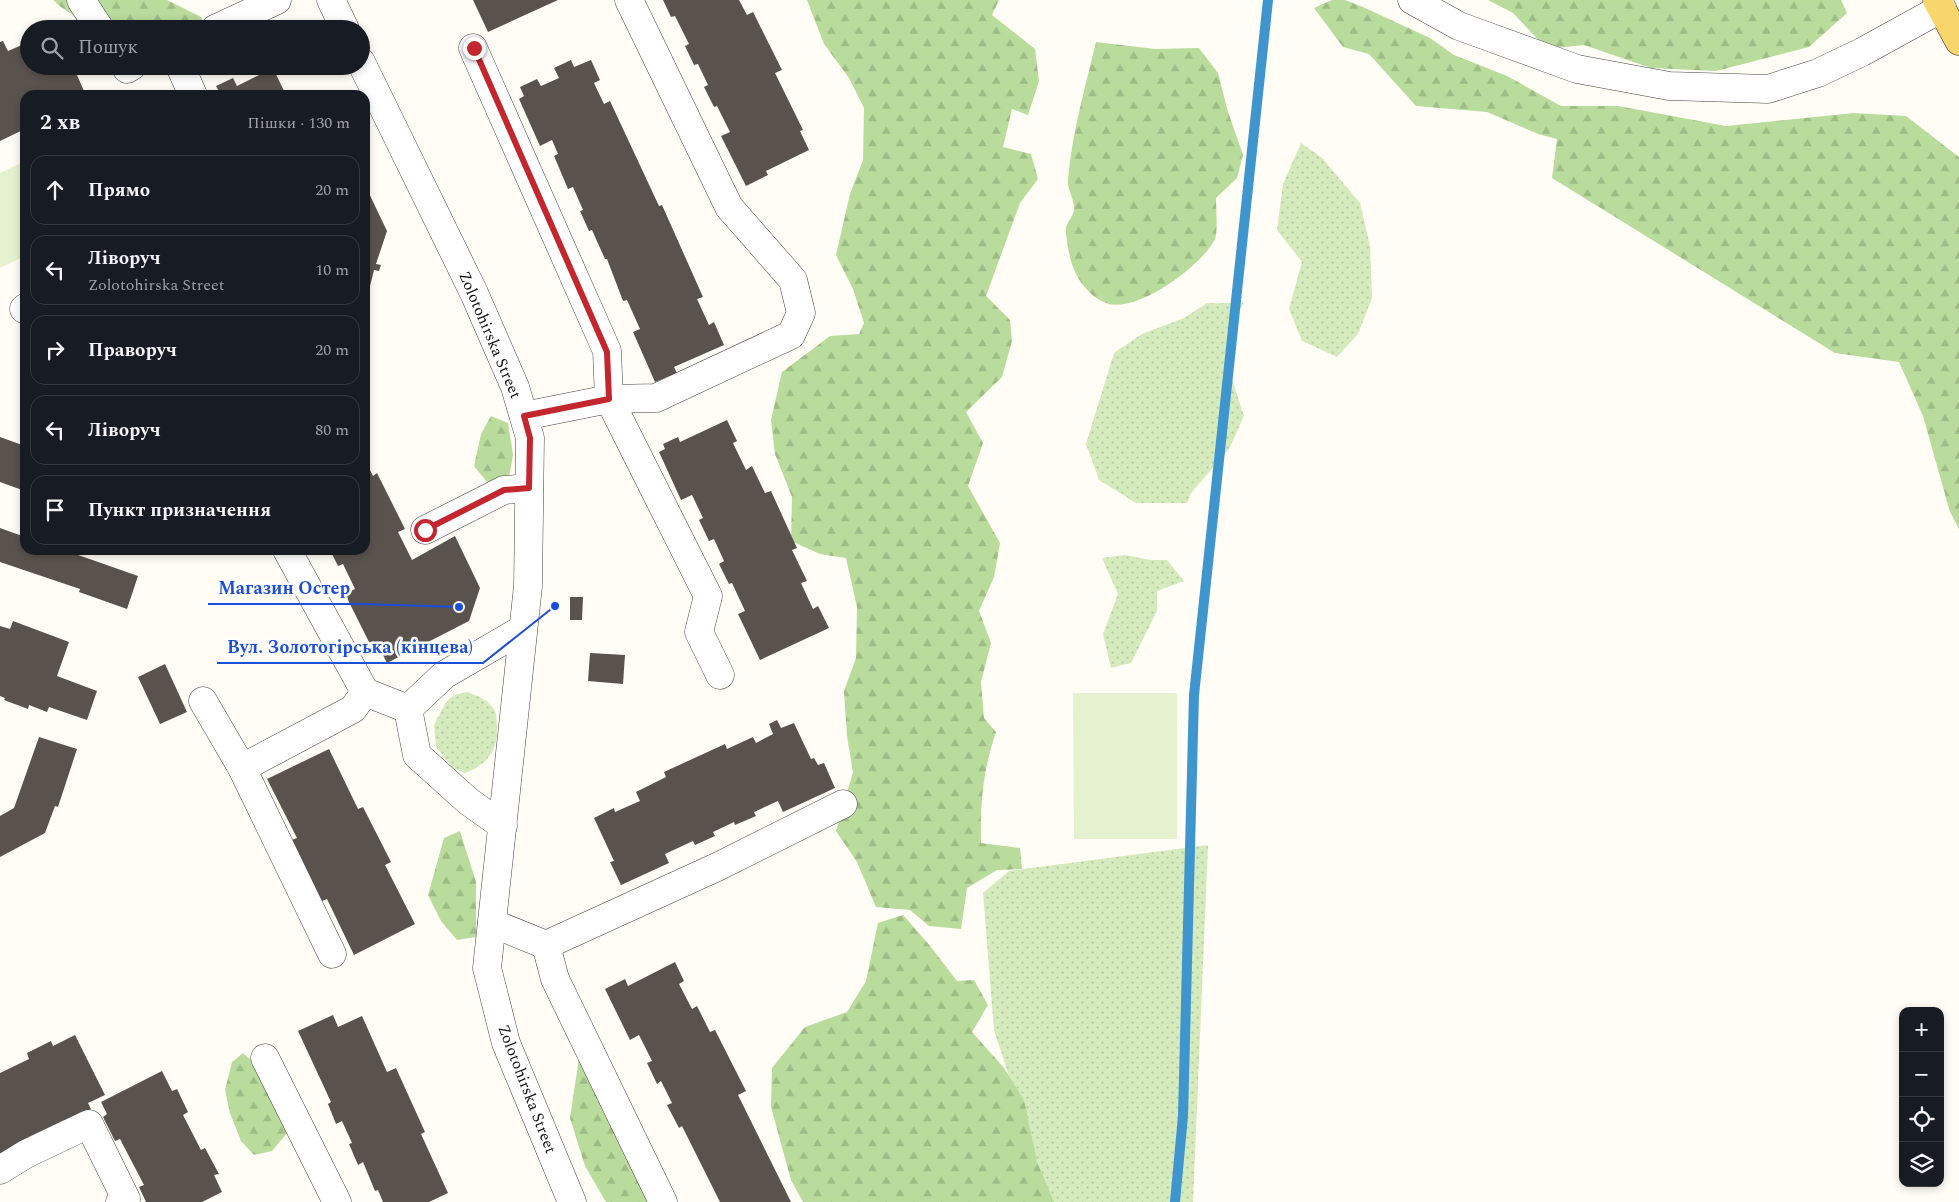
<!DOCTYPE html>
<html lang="uk">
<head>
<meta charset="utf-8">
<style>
	body { margin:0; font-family:Spectral,serif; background:#242831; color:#f1f3f6 }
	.controls { position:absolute; right:15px; bottom:15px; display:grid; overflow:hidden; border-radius:10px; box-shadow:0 2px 8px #0003 }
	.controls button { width:45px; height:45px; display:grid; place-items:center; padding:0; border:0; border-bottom:1px solid #363941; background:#171b24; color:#f1f3f6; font:25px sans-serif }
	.stop { position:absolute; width:15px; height:15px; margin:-11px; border:4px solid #c4262e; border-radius:50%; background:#fff }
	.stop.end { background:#c4262e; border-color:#fff; box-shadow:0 1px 5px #0008 }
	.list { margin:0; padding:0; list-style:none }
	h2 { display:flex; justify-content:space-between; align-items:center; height:65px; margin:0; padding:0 20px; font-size:21px }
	h2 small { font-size:16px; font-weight:400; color:#9ea1a6 }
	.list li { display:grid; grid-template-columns:32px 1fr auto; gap:15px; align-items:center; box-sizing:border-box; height:70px; margin:0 10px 10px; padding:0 10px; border:1px solid #363941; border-radius:15px }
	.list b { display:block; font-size:19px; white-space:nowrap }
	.list p { margin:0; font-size:16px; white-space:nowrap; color:#9ea1a6 }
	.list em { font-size:16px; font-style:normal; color:#9ea1a6 }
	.icon { flex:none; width:28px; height:28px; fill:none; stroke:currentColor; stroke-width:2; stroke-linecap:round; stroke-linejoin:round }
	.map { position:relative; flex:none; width:1959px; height:1202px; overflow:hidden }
	.search { position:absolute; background:#171b24; box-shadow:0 2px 8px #0003; left:20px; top:20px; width:350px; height:55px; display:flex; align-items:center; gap:12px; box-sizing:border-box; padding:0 18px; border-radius:28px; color:#9ea1a6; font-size:19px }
	.panel { position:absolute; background:#171b24; box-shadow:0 2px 8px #0003; left:20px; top:90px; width:350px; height:465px; border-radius:15px }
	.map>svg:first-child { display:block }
	.grass { fill:url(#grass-dots) }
	.forest { fill:url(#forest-firs) }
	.pitch { fill:#e6f2cf }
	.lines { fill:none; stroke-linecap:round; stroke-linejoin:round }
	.stream { stroke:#3f96cf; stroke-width:10 }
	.building { fill:#5a524d }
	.minor-casing { stroke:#444; stroke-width:29 }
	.major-casing { stroke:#222; stroke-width:29 }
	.minor { stroke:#fff; stroke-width:28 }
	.major { stroke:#f9d66b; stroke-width:28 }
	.route { stroke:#c4262e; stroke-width:6 }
	.labels { text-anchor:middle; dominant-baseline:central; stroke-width:5; stroke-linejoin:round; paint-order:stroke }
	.street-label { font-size:16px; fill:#111; stroke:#fff }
	.leader { fill:none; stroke:#1d4ed8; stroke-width:2 }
	.callout-dot { fill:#1d4ed8; stroke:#fff; stroke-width:2 }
	.callout-label { font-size:18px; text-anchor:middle; font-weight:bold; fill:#1d4ed8; stroke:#fff; stroke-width:5; stroke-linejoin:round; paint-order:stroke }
</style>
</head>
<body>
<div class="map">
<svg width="1959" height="1202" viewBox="0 0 1959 1202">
	<defs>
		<pattern id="grass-dots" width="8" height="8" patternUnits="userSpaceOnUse" patternTransform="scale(1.25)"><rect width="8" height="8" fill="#d5ebbd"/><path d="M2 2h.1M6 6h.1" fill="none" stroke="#b6c8a1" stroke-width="1.8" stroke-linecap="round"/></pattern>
		<pattern id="forest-firs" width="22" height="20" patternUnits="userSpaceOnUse" patternTransform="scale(1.25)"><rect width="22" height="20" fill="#b9dc9c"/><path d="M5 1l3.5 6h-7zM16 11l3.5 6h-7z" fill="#9ebc85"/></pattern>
	</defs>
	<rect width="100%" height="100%" fill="#fffdf5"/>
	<g class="grass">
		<path d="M1301 143 1322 158 1360 203 1370 246 1372 298 1358 334 1337 357 1302 341 1289 309 1302 262 1277 230 1283 184Z"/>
		<path d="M1207 303H1244L1228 328 1227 364 1244 416 1229 449 1191 493 1187 503H1136L1099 480 1086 444 1114 353 1142 334 1184 318Z"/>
		<path d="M1125 555 1150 560H1167L1184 581 1157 591V611L1131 663 1111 668 1103 634 1118 594 1102 558Z"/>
		<path d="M467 692C478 696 489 700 495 711 497 716 497 725 497 731 497 752 485 766 465 773L453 768 436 747 434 725 446 702 454 695Z"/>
		<path d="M1208 845 1193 1202H1050L994 1030 983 893 1009 871Z"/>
	</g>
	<g class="forest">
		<path d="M53 0H167L201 17 206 29H93L61 7Z"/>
		<path d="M807 0H999L992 15 1035 49 1039 81 1028 115 1012 109 1003 147 1031 154 1038 179 1020 203 986 296 1010 320 1012 341 1002 377 966 412 983 443 968 486 1000 543 994 577 979 611 991 643 981 682 984 718 996 732C983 771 980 802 981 843L1020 848 1022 869 997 870 967 888 961 929 929 926 910 910 876 907 857 862 836 831 853 772 847 736 844 691 856 658 857 607 846 558 820 554 791 541 792 497 775 454 771 420 782 372 830 336 859 334 864 323 853 289 836 255 850 194 863 160 864 108 849 78 824 44Z"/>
		<path d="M1332 0H1345L1363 7 1430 38 1454 55 1507 76 1561 106H1618L1726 126 1854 113 1906 116 1959 157V529L1950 512 1923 416 1899 362 1835 353 1552 178 1557 139 1538 134 1487 112 1416 106 1369 54 1343 47 1314 8Z"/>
		<path d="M1488 0H1841L1847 13 1809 47 1716 71 1651 68 1584 45 1547 49 1513 13Z"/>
		<path d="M1096 42 1155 49 1199 48 1218 73 1228 112 1243 155 1237 178 1216 198C1216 208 1218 232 1215 239 1202 266 1135 315 1106 303 1088 296 1076 278 1071 261 1069 254 1065 233 1066 227 1068 221 1074 215 1074 209 1075 200 1067 190 1068 180 1072 133 1085 88 1096 42Z"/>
		<path d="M491 416 508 423 513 455 509 478 492 488 474 466 481 434Z"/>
		<path d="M460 831 476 882V937L457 940 441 921 428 895 444 838Z"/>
		<path d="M903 915 931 947 957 981 974 980 988 1005 972 1032 1004 1068 1024 1100 1037 1162 1054 1202H803L791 1180 771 1107 772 1068 805 1027 847 1012 866 981 878 923Z"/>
		<path d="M243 1053 260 1068 288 1132 272 1151 254 1155 241 1141 230 1113 225 1090 232 1062Z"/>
		<path d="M579 1058 659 1202H606L585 1166 570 1118Z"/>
	</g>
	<g class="pitch">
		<path d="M25 161V256L0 268V173Z"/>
		<path d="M1073 693H1177V839H1074Z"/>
	</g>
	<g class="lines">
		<path class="stream" d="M1175 1202 1183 1116 1194 695 1268 0"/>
	</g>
	<g class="building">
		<path d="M473 0H558L488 32Z"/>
		<path d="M663 0H739L747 15 753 12 782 70 775 73 803 130 800 131 809 150 766 171 768 175 746 186 721 136 730 132 717 106 714 107 704 87 708 85 698 64 694 65 685 46 689 44 675 16 671 17Z"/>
		<path d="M52 23 55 29H40Z"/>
		<path d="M3 41 8 51 29 42V66H73L84 91 75 95H25V129L0 141V42Z"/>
		<path d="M571 60 574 67 591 60 600 80 594 83 604 104 610 101 659 206 662 205 703 297 697 299 709 325 714 322 724 345 674 367 677 373 655 382 633 332 640 329 627 300 623 301 607 259H605L592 230 589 231 580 211 583 210 573 187 568 189 554 156 558 154 552 140 540 146 519 99 524 96 520 87 537 79 541 86 559 78 554 68Z"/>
		<path d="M273 68 286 95H221L216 86 233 78 237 86Z"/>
		<path d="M365 185 387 231 376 264 381 265 379 271 374 270 366 302Z"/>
		<path d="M727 420 737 441 733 443 746 470 752 466 765 493 771 491 797 548 792 550 807 581 801 583 813 609 818 606 829 628 760 660 738 614 745 611 732 583 729 584 719 564 724 561 714 539 709 541 699 520 703 518 692 495 681 500 659 452 665 449 663 444 678 437 680 442Z"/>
		<path d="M0 437 25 446V491L0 482Z"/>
		<path d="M365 460 373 476 377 473 405 529 398 532 412 560 455 536 480 588 469 621 387 663 377 643 371 646 345 594 355 589 343 564 338 566 330 550H365Z"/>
		<path d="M0 528 25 537V550H64L138 576 127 609 79 592 80 589 0 562Z"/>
		<path d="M570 597H583L582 620H570Z"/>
		<path d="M13 621 69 642 57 676 97 691 87 720 49 707 47 712 29 705 28 709 4 700 5 698 0 696V626L10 629Z"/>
		<path d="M590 653 625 655 623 684 588 681Z"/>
		<path d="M165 664 187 712 160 724 138 677Z"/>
		<path d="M777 720 781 728 794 723 811 759 814 758 818 765 824 763 835 788 783 812 778 801 754 812 756 816 735 825 734 822 713 832 715 836 695 845 693 841 665 854 669 863 621 885 610 862 614 861 594 818 614 808 615 812 640 801 636 792 666 777 664 772 725 744 727 749 753 737 756 743 773 734 769 724Z"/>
		<path d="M39 737 77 749 58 807 55 806 45 833 0 857V816L14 808Z"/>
		<path d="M329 749 358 809 363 807 391 862 385 865 415 924 354 955 327 899 322 901 292 840 297 838 267 779Z"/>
		<path d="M675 962 684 981 679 984 692 1009 697 1006 710 1032 715 1030 746 1091 738 1095 791 1202H720L682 1126 679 1128 667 1105 672 1103 661 1081 657 1084 647 1063 652 1061 639 1035 630 1040 605 989 625 979 628 986Z"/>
		<path d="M333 1015 338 1027 362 1016 387 1072 396 1068 425 1132 421 1134 448 1193 429 1202H383L378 1190 375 1191 363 1162 358 1165 349 1144 352 1143 342 1121 336 1124 328 1104 331 1102 298 1031Z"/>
		<path d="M75 1035 105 1095 88 1103 91 1109 65 1122 64 1120 23 1140 24 1143 0 1155V1073L29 1059 27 1053 51 1041 53 1046Z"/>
		<path d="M162 1071 172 1091 177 1089 188 1112 183 1115 201 1150 205 1148 219 1174 214 1175 222 1192 202 1202H146L139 1187 144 1185 120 1139 115 1141 103 1117 107 1114 101 1102Z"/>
	</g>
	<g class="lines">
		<g class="minor-casing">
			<g id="minor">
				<path d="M81 0 100 29"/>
				<path d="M331 0 345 29"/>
				<path d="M1412 0 1459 26 1577 69 1669 86 1768 89 1818 73 1862 52 1942 8"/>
				<path d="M215 29 277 0"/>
				<path d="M473 48 607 351 609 399 708 596 699 632 720 675"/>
				<path d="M361 62 474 293 515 387 530 438 528 586 487 968 506 1043 572 1202"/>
				<path d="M126 66 127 69 132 66"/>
				<path d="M180 66 193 95"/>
				<path d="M24 309 25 308"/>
				<path d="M524 416 609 399 656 398 791 335 801 313 793 280 729 207 629 0"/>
				<path d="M425 530 504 490 529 488"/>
				<path d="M287 550 365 692 408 709"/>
				<path d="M203 701 242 768"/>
				<path d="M503 826 468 801 417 755 408 709 444 675 523 629"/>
				<path d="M492 923 546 945 717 867 843 804"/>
				<path d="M546 945 555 979 663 1202"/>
				<path d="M332 954 242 768 353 709 365 692"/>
				<path d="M265 1058 337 1202"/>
				<path d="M0 1170 26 1154 89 1124 126 1199 120 1202"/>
			</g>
		</g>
		<g class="major-casing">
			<path id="major" d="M1937 0 1959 41"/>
		</g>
		<use href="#minor" class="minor"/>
		<use href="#major" class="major"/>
	</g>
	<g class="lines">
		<path class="route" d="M425 530 504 490 529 488 530 438 524 416 609 399 607 352 474 48"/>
	</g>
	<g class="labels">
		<g class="street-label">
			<text transform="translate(490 335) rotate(67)">Zolotohirska Street</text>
			<text transform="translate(527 1089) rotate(69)">Zolotohirska Street</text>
		</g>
	</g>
	<path class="leader" d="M459 607L361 604H208M555 606L483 663H217"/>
	<g class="callout-dot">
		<circle cx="459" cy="607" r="5"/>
		<circle cx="555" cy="606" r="5"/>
	</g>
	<g class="callout-label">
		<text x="284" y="594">Магазин Остер</text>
		<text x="350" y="653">Вул. Золотогірська (кінцева)</text>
	</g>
</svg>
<div class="controls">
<button>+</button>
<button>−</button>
<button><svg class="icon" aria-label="locate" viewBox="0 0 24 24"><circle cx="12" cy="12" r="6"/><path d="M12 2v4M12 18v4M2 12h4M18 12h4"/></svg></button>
<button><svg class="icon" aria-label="layers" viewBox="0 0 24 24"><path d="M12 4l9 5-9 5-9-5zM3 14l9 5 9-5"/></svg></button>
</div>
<div class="stop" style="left:425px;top:530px"></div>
<div class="stop end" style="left:474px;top:48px"></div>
<div class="search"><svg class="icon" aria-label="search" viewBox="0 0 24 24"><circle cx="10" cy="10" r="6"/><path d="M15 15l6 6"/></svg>Пошук</div>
<section class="panel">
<h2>2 хв<small>Пішки · 130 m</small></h2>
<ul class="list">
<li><svg class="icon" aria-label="ahead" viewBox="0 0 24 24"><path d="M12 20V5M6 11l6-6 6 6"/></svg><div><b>Прямо</b></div><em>20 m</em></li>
<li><svg class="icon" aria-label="left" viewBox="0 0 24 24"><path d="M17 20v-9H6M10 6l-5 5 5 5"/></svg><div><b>Ліворуч</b><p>Zolotohirska Street</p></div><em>10 m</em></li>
<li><svg class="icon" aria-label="right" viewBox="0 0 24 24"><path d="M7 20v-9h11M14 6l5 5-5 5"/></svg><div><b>Праворуч</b></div><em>20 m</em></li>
<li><svg class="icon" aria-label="left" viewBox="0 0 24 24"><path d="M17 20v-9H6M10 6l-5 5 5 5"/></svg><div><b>Ліворуч</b></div><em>80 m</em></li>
<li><svg class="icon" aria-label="arrive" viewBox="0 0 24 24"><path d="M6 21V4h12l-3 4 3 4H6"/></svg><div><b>Пункт призначення</b></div></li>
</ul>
</section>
</div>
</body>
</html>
